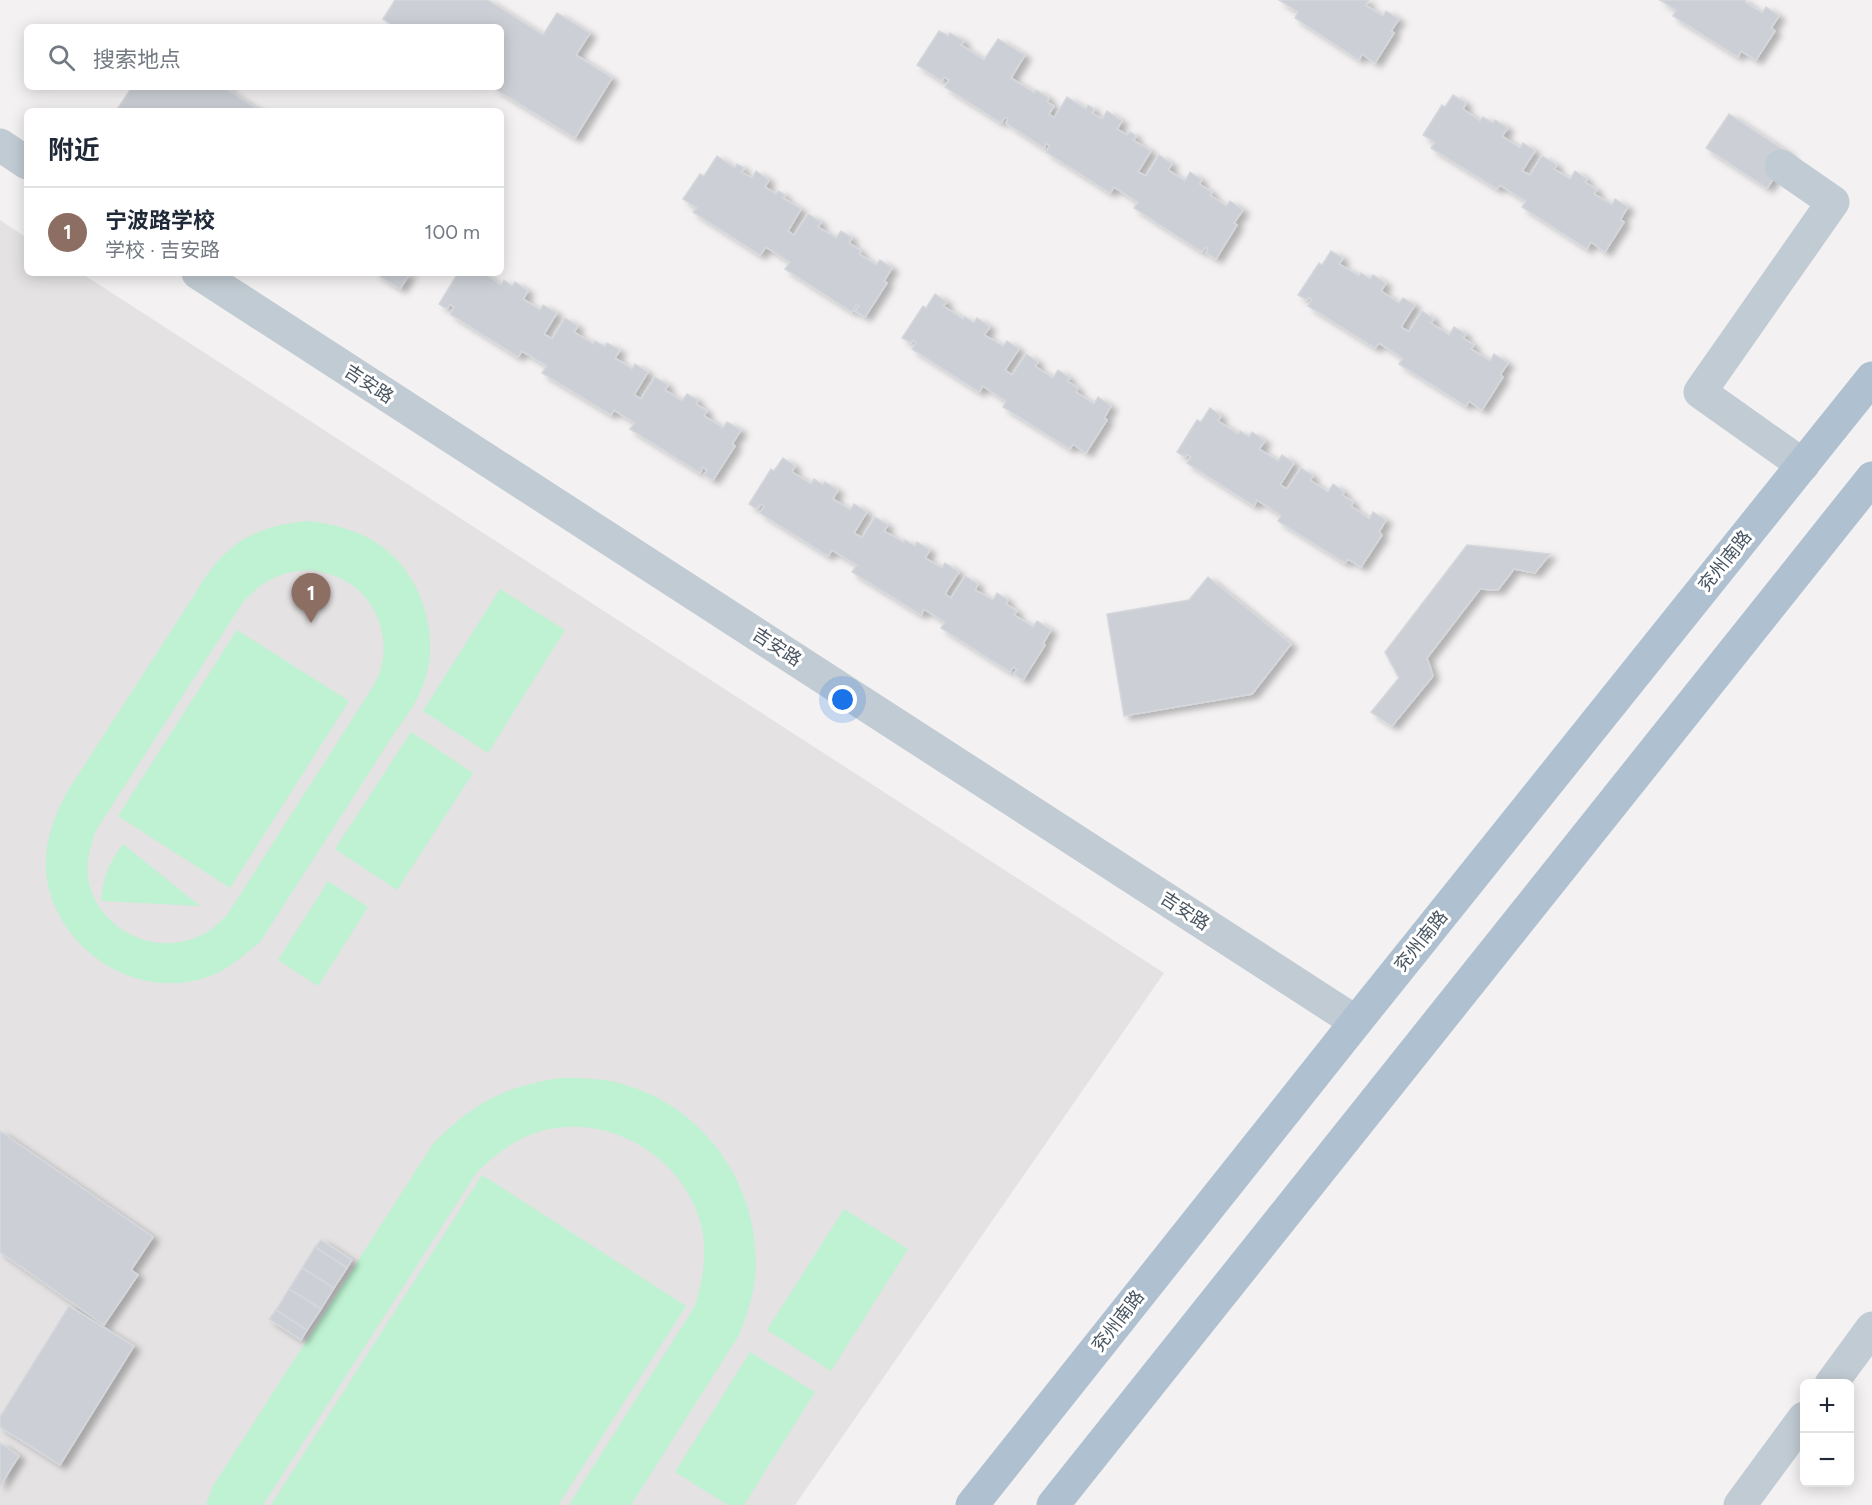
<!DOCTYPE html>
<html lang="zh">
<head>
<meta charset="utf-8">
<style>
	body { margin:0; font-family:Figtree,"Noto Sans SC",sans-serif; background:#f6f6f7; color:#1f2937 }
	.controls { position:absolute; right:18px; bottom:18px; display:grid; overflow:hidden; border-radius:9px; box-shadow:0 3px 15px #0003 }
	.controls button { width:54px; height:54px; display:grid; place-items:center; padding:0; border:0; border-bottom:2px solid #e0e1e3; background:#fff; color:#1f2937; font:30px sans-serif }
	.you { position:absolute; left:843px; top:700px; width:21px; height:21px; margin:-15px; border:4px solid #fff; border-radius:50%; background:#1a73e8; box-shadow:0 0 0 9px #1a73e833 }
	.badge { display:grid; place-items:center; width:39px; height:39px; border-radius:50%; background:#0f71ef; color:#fff; font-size:20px; font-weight:700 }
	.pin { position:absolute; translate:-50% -50px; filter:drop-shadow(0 2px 3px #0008) }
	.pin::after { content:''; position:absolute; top:32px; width:21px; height:18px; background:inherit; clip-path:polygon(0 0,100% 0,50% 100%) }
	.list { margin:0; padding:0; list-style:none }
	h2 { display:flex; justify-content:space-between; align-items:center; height:78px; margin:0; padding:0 24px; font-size:26px }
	h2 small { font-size:20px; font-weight:400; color:#747a83 }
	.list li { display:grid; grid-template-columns:39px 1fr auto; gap:18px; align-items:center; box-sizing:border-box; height:90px; padding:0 24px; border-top:2px solid #e0e1e3 }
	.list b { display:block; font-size:22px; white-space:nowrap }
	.list p { margin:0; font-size:20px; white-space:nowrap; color:#747a83 }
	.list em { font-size:20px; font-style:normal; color:#747a83 }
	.icon { flex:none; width:33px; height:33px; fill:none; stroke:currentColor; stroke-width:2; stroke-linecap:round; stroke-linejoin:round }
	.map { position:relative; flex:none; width:1872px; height:1505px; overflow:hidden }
	.search { position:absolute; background:#fff; box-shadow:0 3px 15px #0003; left:24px; top:24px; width:480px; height:66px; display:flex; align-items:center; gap:15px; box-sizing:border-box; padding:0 21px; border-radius:9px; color:#747a83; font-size:22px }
	.panel { position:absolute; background:#fff; box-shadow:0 3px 15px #0003; left:24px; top:108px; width:480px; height:168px; border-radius:9px }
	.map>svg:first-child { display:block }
	.education { fill:#e4e2e3 }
	.green { fill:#bef2d2; fill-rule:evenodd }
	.building { fill:#ccd0d6; stroke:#d4d7dc; stroke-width:1.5; filter:url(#shadow) }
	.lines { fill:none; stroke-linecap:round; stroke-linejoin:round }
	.minor { stroke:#c1cbd3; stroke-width:33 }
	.major { stroke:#afc0d1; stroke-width:33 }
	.labels { text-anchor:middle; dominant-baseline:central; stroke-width:6; stroke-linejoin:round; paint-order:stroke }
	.street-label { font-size:18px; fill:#475460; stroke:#fff }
</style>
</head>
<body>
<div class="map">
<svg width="1872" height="1505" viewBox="0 0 1872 1505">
	<defs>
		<filter id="shadow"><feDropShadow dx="6" dy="4" stdDeviation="3" flood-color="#0004"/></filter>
	</defs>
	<rect width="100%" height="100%" fill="#f3f1f1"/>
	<path class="education" d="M0 220 27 238V273H81L1164 973 795 1505H0Z"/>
	<g class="green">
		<path d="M309 521C332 524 353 529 374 541 422 570 444 639 421 690 415 705 406 717 397 729L260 942C248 952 237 962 223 970 154 1007 68 962 49 889 40 855 51 822 67 792L195 594C223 545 252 526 309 521ZM312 570C325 573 336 575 347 582 376 598 390 637 381 668 380 674 376 680 374 685L227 915C218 924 209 933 197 937 156 955 107 933 91 891 84 871 89 851 95 832L243 602C265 579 281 571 312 570Z"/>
		<path d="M500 589 565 630 488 753 423 711Z"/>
		<path d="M237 630 349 701 230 888 118 816Z"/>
		<path d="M411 732 473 773 397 890 335 849Z"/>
		<path d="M123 844 200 906 101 901C103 878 109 862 123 844Z"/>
		<path d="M328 881 368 907 318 986 278 960Z"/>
		<path d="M560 1078C580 1078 599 1078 619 1083 706 1106 763 1189 755 1278 753 1298 746 1317 739 1335L631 1505H569L695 1306C703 1280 707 1256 702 1229 687 1159 611 1112 541 1131 516 1138 496 1154 477 1172L263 1505H206L213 1486 433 1144C473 1103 503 1087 560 1078Z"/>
		<path d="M482 1175 686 1306 558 1505H271Z"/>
		<path d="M844 1209 908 1249 831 1371 767 1330Z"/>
		<path d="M750 1352 815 1392 744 1505H728L675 1472Z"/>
	</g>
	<g class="building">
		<path d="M395 0H488L543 35 557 13 590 33 576 55 612 78 575 138 492 87H501V27H395L383 19Z"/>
		<path d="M1279 0H1369L1365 5 1383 16 1386 11 1399 19 1391 31 1394 33 1375 63 1362 54 1359 60 1295 18 1298 12Z"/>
		<path d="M1660 0H1746L1745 2 1762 13 1766 7 1779 16 1771 28 1775 31 1756 60 1741 51 1738 57 1673 16 1676 10Z"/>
		<path d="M939 31 948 36 950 33 964 41 961 45 984 60 998 39 1025 55 1011 78 1034 93 1036 90 1049 98 1047 102 1054 106 1049 114 1054 118 1067 97 1086 109 1088 105 1094 109 1092 113 1102 119 1107 111 1122 121 1117 129 1127 135 1130 132 1136 136 1133 140 1151 151 1138 172 1146 176 1159 155 1172 164 1168 170 1185 181 1190 172 1202 180 1199 184 1212 192 1210 195 1226 206 1230 201 1243 210 1234 223 1237 225 1216 259 1206 253 1208 249 1206 247 1202 252 1134 208 1138 202 1114 187 1110 193 1046 152 1050 146 1046 143 1044 148 1006 123 1008 119 1005 117 1001 123 945 87 949 80 944 77 942 81 917 65Z"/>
		<path d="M132 87H228L226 89 260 111H123L118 108Z"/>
		<path d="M1453 95 1466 103 1463 109 1480 121 1483 117 1493 123 1495 120 1508 128 1502 136 1520 148 1523 143 1535 151 1522 171 1530 175 1542 156 1557 165 1554 169 1570 179 1575 171 1587 179 1585 182 1597 190 1594 194 1612 205 1615 199 1628 207 1620 220 1624 222 1605 252 1591 242 1587 249 1522 207 1526 201 1500 185 1497 189 1431 148 1435 142 1423 135 1442 105 1445 107Z"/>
		<path d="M1729 114 1790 154 1767 188 1706 148Z"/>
		<path d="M717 156 735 168 737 164 744 168 741 172 752 178 756 171 769 180 765 187 776 194 778 191 785 195 783 198 801 209 788 231 794 235 808 214 821 222 818 227 836 238 841 231 852 238 849 243 861 251 859 254 876 265 880 260 892 268 884 281 887 283 865 317 855 311 859 306 856 305 852 312 785 269 790 262 766 247 760 255 693 212 697 208 683 199 700 174 704 176Z"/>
		<path d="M1331 251 1343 258 1339 264 1359 276 1361 273 1370 279 1373 275 1386 283 1381 291 1399 303 1403 298 1415 305 1401 327 1409 332 1422 311 1434 319 1431 323 1449 335 1454 327 1466 334 1463 338 1474 345 1471 349 1490 361 1494 354 1508 363 1500 375 1503 377 1482 410 1469 401 1466 406 1399 364 1403 358 1379 343 1375 348 1308 306 1312 299 1309 297 1307 300 1298 295 1319 263 1322 265Z"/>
		<path d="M375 273H410L400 289Z"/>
		<path d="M458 273H483L501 285 504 280 512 286 515 282 528 291 523 299 540 310 543 305 557 313 544 334 552 339 565 318 578 326 574 332 593 344 595 341 605 347 607 343 620 350 615 358 632 369 635 364 648 372 634 395 641 399 655 377 668 385 665 390 682 401 687 394 698 400 696 404 707 411 704 416 723 428 727 422 741 430 732 444 735 446 713 480 704 475 707 470 703 467 700 473 630 429 635 423 614 410 611 415 542 373 547 366 522 351 518 357 450 314 454 307 450 304 447 309 439 304Z"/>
		<path d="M935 294 947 302 943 306 963 319 965 317 974 323 977 318 990 327 984 335 1003 346 1007 341 1019 349 1005 370 1012 375 1026 354 1038 362 1035 366 1053 378 1058 370 1070 378 1067 381 1078 388 1076 392 1094 404 1098 397 1111 406 1104 418 1107 420 1086 453 1073 444 1070 449 1003 407 1006 401 983 386 979 392 912 349 916 342 913 340 911 343 902 338 923 306 926 308Z"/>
		<path d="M1210 408 1221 416 1218 421 1238 434 1240 431 1249 437 1252 432 1265 441 1259 449 1278 461 1282 455 1294 463 1280 485 1287 489 1301 468 1313 476 1310 480 1328 492 1333 484 1344 492 1342 495 1353 502 1351 506 1369 519 1373 512 1386 520 1379 532 1382 535 1361 567 1348 559 1345 563 1278 521 1281 515 1257 500 1254 506 1187 463 1191 457 1187 454 1185 457 1177 452 1197 420 1201 422Z"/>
		<path d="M783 458 795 466 792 472 811 484 814 479 823 485 825 482 838 490 833 499 850 510 854 504 867 512 854 533 862 538 875 517 888 525 884 531 904 543 905 540 915 546 917 542 930 550 925 558 942 568 945 563 959 572 945 594 951 598 965 576 978 584 975 590 993 600 997 593 1008 600 1006 604 1017 611 1014 615 1033 627 1037 621 1051 630 1043 644 1045 645 1023 680 1014 674 1017 669 1013 667 1010 672 941 628 945 622 924 609 921 615 852 572 857 565 832 550 828 556 760 513 764 506 761 504 757 509 749 504 771 469 774 471Z"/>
		<path d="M1467 545 1550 554 1535 573 1514 569 1498 590 1480 589 1427 658 1433 676 1392 726 1371 712 1399 678 1385 652Z"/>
		<path d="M1208 577 1291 644 1252 694 1124 716 1107 614 1189 600Z"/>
		<path d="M0 1131 153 1237 131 1270 138 1275 104 1325 0 1252Z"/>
		<path d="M321 1240 352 1260 347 1268 315 1247Z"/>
		<path d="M315 1247 347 1268 334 1288 302 1268Z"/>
		<path d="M302 1268 334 1288 321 1309 289 1289Z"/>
		<path d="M289 1289 321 1309 307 1330 276 1310Z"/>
		<path d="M69 1306 134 1346 60 1465 0 1427V1417Z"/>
		<path d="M276 1310 307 1330 301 1340 269 1319Z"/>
		<path d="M0 1443 19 1456 0 1486Z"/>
	</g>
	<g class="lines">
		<g class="minor">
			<path d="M0 145 27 163"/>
			<path d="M1781 166 1833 202 1700 392 1803 465"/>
			<path d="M198 273 1356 1022"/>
			<path d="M1831 1384 1872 1328"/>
			<path d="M1740 1505 1804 1418"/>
		</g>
		<g class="major">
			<path d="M972 1505 1356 1022 1872 378"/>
			<path d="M1053 1505 1872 478"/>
		</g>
	</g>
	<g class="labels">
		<g class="street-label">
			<text transform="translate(369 384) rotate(33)">吉安路</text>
			<text transform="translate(1725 561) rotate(-51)">兖州南路</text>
			<text transform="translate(777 647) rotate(33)">吉安路</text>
			<text transform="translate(1185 911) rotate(33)">吉安路</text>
			<text transform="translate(1421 941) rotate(-51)">兖州南路</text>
			<text transform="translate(1118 1321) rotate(-52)">兖州南路</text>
		</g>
	</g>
</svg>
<div class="controls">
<button>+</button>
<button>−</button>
</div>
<div class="you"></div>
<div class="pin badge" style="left:311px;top:623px;background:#8d6e63">1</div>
<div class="search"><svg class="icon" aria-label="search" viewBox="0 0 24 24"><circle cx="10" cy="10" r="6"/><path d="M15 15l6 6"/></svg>搜索地点</div>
<section class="panel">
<h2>附近<small></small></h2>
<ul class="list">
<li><span class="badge" style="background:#8d6e63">1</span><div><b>宁波路学校</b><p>学校 · 吉安路</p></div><em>100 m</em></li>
</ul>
</section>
</div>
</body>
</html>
